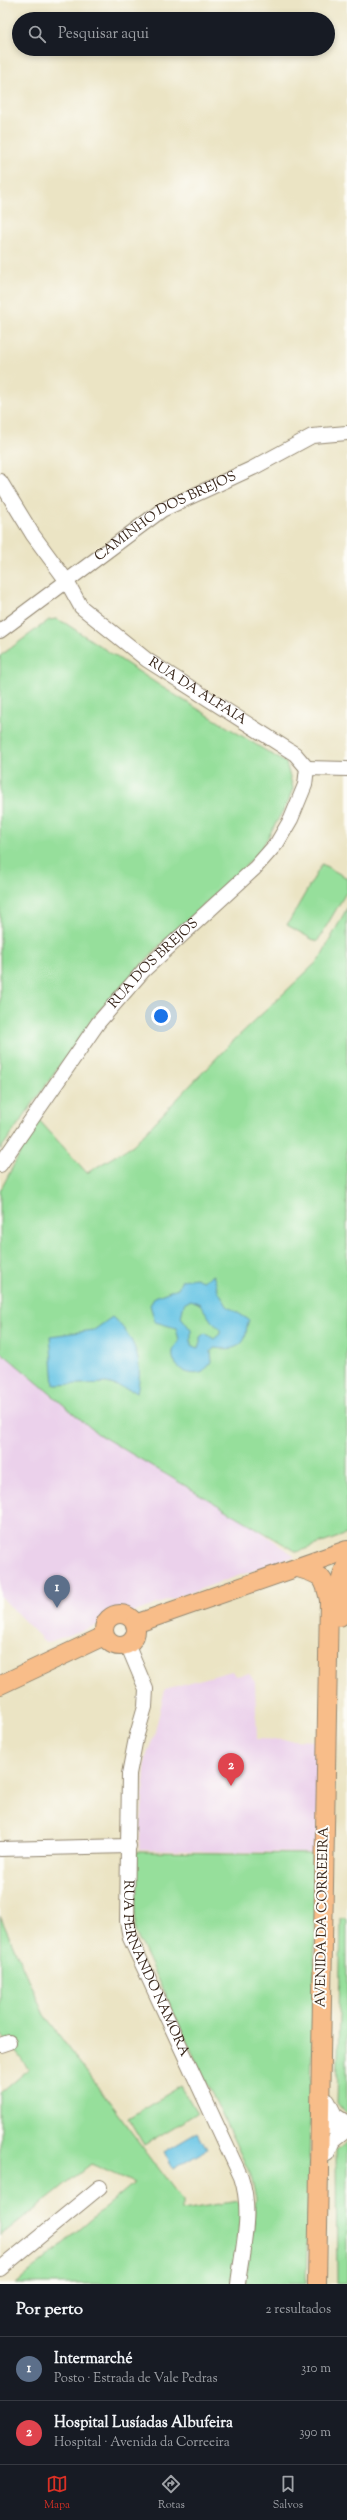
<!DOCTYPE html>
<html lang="pt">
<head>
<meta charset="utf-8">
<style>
	body { margin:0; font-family:"Sorts Mill Goudy",serif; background:#242831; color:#f1f3f6 }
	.you { position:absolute; left:161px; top:1016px; width:14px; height:14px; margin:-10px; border:3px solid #fff; border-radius:50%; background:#1a73e8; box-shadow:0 0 0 6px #1a73e833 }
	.badge { display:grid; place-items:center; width:26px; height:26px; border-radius:50%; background:#d93025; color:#fff; font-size:13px; font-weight:700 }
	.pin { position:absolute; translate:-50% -33px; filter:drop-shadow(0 1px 2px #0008) }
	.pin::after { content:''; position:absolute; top:21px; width:14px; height:12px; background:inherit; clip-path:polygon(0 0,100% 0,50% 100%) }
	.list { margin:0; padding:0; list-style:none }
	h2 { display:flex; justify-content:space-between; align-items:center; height:52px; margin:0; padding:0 16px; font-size:17px }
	h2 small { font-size:13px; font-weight:400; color:#9ea1a6 }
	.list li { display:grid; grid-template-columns:26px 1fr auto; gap:12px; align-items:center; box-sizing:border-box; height:64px; padding:0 16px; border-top:1px solid #363941 }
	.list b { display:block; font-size:15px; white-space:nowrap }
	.list p { margin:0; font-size:13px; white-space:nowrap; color:#9ea1a6 }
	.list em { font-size:13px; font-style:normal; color:#9ea1a6 }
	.icon { flex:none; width:22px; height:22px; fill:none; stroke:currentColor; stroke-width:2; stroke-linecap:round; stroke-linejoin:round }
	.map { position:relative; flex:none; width:347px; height:2284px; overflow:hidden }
	.search { position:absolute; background:#171b24; box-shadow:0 2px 6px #0003; left:12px; right:12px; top:12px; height:44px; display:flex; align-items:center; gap:10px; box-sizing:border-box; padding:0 14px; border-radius:22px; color:#9ea1a6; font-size:15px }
	.sheet { height:180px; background:#171b24 }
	nav { display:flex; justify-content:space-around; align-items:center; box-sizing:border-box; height:56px; border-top:1px solid #363941; background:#171b24; font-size:11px; color:#9ea1a6 }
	nav a { display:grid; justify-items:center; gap:2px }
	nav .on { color:#d93025 }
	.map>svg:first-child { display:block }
	.built { fill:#ebd1eb }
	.green { fill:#96df9b; stroke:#68845c }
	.water { fill:#67c5e5; stroke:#517882; fill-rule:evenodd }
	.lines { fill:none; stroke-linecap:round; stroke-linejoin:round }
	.minor-casing { stroke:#938771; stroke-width:16 }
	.major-casing { stroke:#938771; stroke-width:20 }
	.minor { stroke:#fff; stroke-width:14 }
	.major { stroke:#f8bd89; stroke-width:18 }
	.labels { text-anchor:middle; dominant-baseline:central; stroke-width:4; stroke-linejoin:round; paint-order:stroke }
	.street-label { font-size:14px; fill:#3b2a1e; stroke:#fdfcf7 }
</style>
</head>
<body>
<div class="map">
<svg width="347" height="2284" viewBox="0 0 347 2284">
	<rect width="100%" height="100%" fill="#fdfcf7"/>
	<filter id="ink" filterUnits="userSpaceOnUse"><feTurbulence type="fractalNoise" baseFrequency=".025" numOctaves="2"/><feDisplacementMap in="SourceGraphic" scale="8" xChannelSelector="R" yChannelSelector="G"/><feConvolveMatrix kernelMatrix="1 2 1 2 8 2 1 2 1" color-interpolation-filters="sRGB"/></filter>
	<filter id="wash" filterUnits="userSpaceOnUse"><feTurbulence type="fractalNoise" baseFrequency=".012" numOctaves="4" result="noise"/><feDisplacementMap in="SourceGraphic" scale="16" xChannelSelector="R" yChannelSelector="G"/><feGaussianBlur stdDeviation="0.9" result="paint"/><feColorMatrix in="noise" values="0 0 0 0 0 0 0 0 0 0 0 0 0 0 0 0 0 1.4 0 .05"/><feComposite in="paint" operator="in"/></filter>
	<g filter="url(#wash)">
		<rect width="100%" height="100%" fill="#ebe4c4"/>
		<g class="built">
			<path d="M0 1345 295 1556 46 1643 0 1596Z"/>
			<path d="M232 1671 235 1676 249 1674 255 1681 257 1739 319 1741 317 1853 139 1850 146 1757 154 1736 165 1689Z"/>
		</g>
		<g class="green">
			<path d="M56 619 65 623 162 687 286 763 293 788 288 802 260 851 236 876 161 944 96 1014 0 1150V656L49 620Z"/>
			<path d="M322 864 347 878V891L317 942 287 925Z"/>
			<path d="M347 908V1534L297 1552 98 1434 0 1351V1191L38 1119 87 1173 133 1145 229 1045 319 960Z"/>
			<path d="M136 1852 317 1854 306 2284H245L256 2199 251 2176 135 1932Z"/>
			<path d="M0 1916 44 2015 182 2200V2210L238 2201 243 2212 233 2284H16L134 2183 91 2164 0 2236V2094L29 2069 0 2032Z"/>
			<path d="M341 1919H347V2115L337 2103Z"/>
			<path d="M181 2086 197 2113 144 2145 128 2118Z"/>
			<path d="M347 2141V2284H337L336 2150Z"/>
		</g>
		<g class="water">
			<path d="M213 1275 218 1290 227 1306 249 1320C246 1326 247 1332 245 1338 239 1351 224 1349 214 1348L211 1352 212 1362 203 1372C189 1378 170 1367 173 1351 174 1347 177 1344 179 1340L176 1328 155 1322 150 1305 155 1297 178 1288 182 1280 196 1278 202 1281ZM191 1300 200 1304 212 1322 220 1329V1334L214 1339 205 1333 200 1337V1346L197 1348 191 1345V1330L181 1317 184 1304Z"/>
			<path d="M112 1317C135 1336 144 1363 137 1392L107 1383 54 1385 50 1336 94 1330Z"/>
			<path d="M198 2132 207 2149 173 2169 164 2152Z"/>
		</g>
	</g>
	<g filter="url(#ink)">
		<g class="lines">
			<g class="minor-casing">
				<g id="minor">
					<path id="s1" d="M0 481 33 535 66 580 81 607 147 660 295 754 307 768"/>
					<path id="s2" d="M0 631 162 510 253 468 312 436 347 433"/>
					<path d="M307 768 347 769"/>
					<path id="s3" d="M0 1165 98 1023 144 970 255 868 277 843 291 819 305 785 307 768"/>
					<path id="s4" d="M127 1644 146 1689 145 1707 136 1738 129 1774 127 1921 130 1938 241 2177C253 2212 242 2249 238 2284"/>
					<path d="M0 1849 129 1846"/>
					<path d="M0 2045 9 2042"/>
					<path d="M328 2101 335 2115 347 2123"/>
					<path d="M321 2109C325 2125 330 2131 347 2131"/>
					<path d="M327 2154 333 2141 347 2130"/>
					<path d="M0 2269 100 2187"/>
				</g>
			</g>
			<g class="major-casing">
				<g id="major">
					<path d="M298 1568C322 1575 324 1576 329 1600L317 2284"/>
					<circle cx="120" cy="1630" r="16"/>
					<path d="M340 1617C340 1600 337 1579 347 1564"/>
					<path d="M135 1624 347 1550"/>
					<path d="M0 1685 104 1636"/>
				</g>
			</g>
			<use href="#minor" class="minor"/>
			<use href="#major" class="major"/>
		</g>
	</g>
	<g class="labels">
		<g class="street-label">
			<text stroke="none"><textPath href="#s2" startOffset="202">CAMINHO DOS BREJOS</textPath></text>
			<text stroke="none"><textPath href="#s1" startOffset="294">RUA DA ALFAIA</textPath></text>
			<text stroke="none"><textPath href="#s3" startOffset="254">RUA DOS BREJOS</textPath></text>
			<text transform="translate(323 1917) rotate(-89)">AVENIDA DA CORREEIRA</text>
			<text stroke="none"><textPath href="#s4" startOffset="336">RUA FERNANDO NAMORA</textPath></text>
		</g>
	</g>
</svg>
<div class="you"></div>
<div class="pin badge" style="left:57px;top:1608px;background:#5c6f8a">1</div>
<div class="pin badge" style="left:231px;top:1786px;background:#e0444e">2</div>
<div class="search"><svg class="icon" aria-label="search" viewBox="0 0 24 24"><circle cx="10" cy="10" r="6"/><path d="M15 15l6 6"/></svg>Pesquisar aqui</div>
</div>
<section class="sheet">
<h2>Por perto<small>2 resultados</small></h2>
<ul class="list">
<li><span class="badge" style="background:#5c6f8a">1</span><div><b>Intermarché</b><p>Posto · Estrada de Vale Pedras</p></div><em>310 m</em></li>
<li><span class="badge" style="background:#e0444e">2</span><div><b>Hospital Lusíadas Albufeira</b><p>Hospital · Avenida da Correeira</p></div><em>390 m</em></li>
</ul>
</section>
<nav>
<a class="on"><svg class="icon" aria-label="map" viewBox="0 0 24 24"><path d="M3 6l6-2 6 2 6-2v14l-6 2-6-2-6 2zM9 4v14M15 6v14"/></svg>Mapa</a>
<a><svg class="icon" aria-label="directions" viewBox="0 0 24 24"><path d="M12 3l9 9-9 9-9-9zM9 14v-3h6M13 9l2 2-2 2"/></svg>Rotas</a>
<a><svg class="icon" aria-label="saved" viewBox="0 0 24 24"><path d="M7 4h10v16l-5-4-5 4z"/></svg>Salvos</a>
</nav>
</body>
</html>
